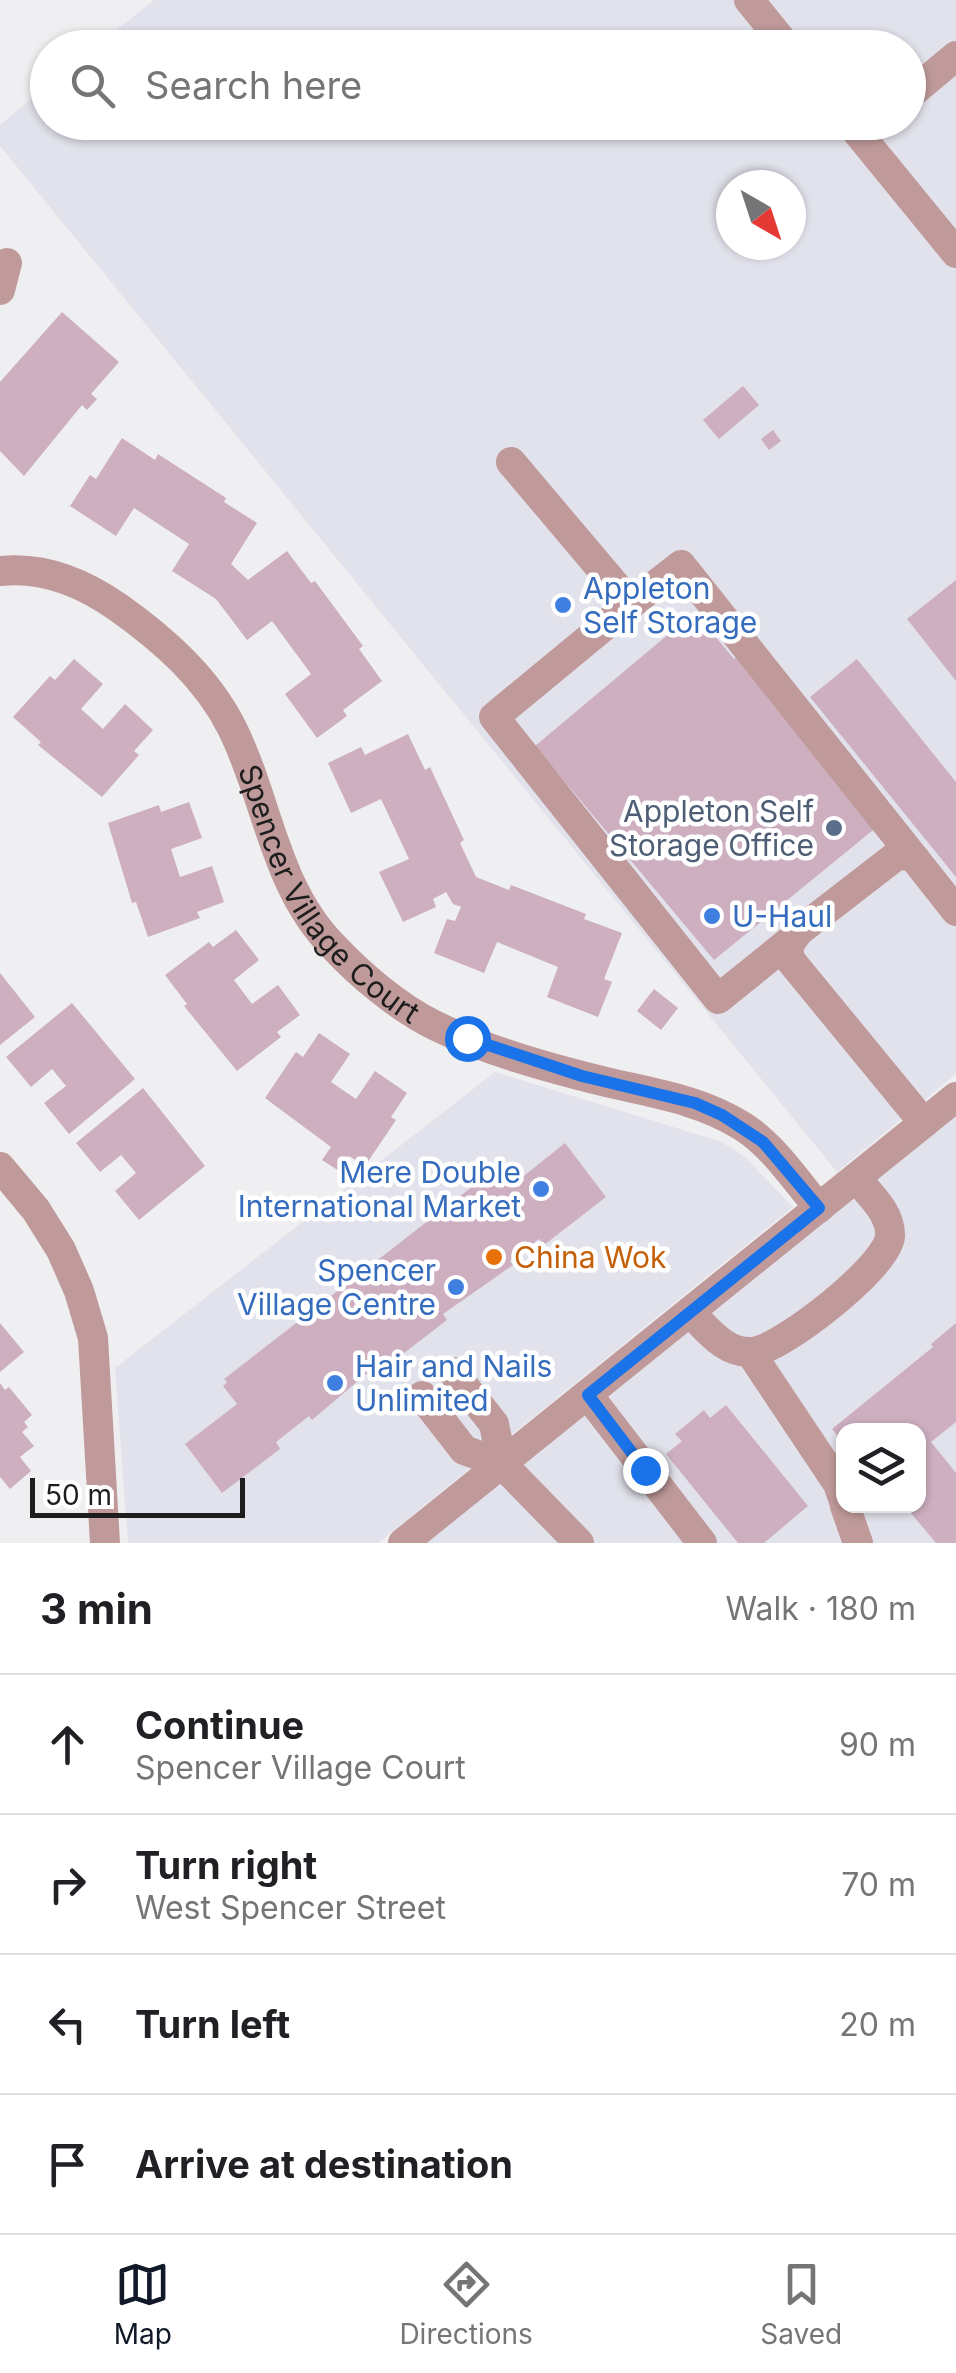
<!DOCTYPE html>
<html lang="en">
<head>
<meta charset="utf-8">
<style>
	body { margin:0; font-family:Inter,sans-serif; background:#f2f2f2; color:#202124 }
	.controls { position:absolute; right:30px; bottom:30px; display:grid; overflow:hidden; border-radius:20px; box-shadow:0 2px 8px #0004 }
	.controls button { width:90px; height:90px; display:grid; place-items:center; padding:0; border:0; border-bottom:2px solid #e0e0e0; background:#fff; color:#202124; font:50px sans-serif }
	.compass { position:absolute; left:716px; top:170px; width:90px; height:90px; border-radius:50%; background:#fff; box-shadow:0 2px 8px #0004; rotate:141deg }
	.scale { position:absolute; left:30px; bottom:25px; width:215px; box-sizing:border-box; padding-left:10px; border:5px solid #1d1d1e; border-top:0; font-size:28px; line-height:35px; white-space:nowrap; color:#1d1d1e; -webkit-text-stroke:8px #fff; paint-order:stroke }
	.stop { position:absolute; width:30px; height:30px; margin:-22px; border:8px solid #1a73e8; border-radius:50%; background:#fff }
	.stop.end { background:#1a73e8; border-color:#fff; box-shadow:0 2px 10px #0008 }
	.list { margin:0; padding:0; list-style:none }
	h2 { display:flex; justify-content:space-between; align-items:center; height:130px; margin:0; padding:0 40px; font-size:42px }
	h2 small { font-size:32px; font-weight:400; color:#757577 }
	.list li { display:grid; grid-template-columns:65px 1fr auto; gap:30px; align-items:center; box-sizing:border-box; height:140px; padding:0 40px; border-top:2px solid #e0e0e0 }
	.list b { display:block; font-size:38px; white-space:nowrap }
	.list p { margin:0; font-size:32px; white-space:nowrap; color:#757577 }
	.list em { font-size:32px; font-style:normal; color:#757577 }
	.icon { flex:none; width:55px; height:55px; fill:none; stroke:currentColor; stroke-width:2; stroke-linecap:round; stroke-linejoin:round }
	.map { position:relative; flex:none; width:956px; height:1543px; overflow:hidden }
	.search { position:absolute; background:#fff; box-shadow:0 2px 8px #0004; left:30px; right:30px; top:30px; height:110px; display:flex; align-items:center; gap:25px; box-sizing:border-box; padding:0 35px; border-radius:55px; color:#757577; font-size:38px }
	.sheet { height:690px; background:#fff }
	nav { display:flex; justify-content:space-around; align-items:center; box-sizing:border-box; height:140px; border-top:2px solid #e0e0e0; background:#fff; font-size:28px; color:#757577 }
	nav a { display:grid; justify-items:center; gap:5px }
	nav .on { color:#111827 }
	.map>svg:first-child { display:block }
	.built { fill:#e2e2ec; fill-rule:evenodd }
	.building { fill:#cdafc0 }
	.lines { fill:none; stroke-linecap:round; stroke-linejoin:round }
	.minor { stroke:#c09a9a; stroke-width:30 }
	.route { stroke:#1a73e8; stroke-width:12 }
	.shop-dot { fill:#3f7fe0; stroke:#fff; stroke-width:4 }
	.service-dot { fill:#5c6f8a; stroke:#fff; stroke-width:4 }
	.food-dot { fill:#e8710a; stroke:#fff; stroke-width:4 }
	.labels { text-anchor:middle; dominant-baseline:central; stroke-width:9; stroke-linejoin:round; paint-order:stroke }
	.shop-label { font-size:30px; fill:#366cbe; stroke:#fff; text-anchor:start }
	.service-label { font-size:30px; fill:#4e5e75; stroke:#fff; text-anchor:end }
	.street-label { font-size:30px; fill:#1d1d1e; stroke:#fff }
	.food-label { font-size:30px; fill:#c56008; stroke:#fff; text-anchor:start }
</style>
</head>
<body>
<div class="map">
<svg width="956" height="1543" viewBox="0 0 956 1543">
	<rect width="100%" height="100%" fill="#efeff1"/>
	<g class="built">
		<path d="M154 0H956V1074L837 1172 0 146V125L47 86 48 122H908V48L95 47ZM731 185H791V245H731Z"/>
		<path d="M495 1072 722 1142 745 1157 793 1207 378 1543H128L115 1368Z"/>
		<path d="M956 1097V1543H403ZM844 1430H918V1506H844Z"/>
	</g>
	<g class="building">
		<path d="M62 312 119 362 91 394 97 399 87 410 82 405 24 476 0 451V382Z"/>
		<path d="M743 386 759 405 719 439 703 420Z"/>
		<path d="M773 430 781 441 769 450 761 439Z"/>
		<path d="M122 438 155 460 158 454 226 498 224 502 257 523 231 564 248 580 287 551 311 583 315 581 363 646 359 649 382 681 343 710 347 716 317 738 285 694 311 674 272 621 247 640 216 599 172 571 189 544 134 508 116 536 70 506 90 475 96 479Z"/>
		<path d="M956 580V681L907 619Z"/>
		<path d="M695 612 734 659 737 656 878 826 714 960 535 746Z"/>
		<path d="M74 659 103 684 81 709 103 729 125 704 153 730 134 751 139 755 102 797 38 745 41 742 13 717 50 676 55 680Z"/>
		<path d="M857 659 956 782V877L810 697Z"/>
		<path d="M408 734 425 770 430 767 464 840 460 843 476 877 509 890 511 885 586 914 584 919 622 933 604 979 612 982 598 1017 547 997 558 967 497 942 484 973 434 953 447 919 455 921 461 907 453 904 446 892 433 899 436 907 403 922 379 872 409 859 381 799 351 813 328 763 361 747 365 755Z"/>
		<path d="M189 802 202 838 171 849 180 877 212 866 224 902 197 912 200 918 148 937 136 902 132 903 108 823 159 805 161 812Z"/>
		<path d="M236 930 259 960 234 980 252 1004 278 985 300 1015 277 1032 281 1037 237 1071 184 1006 187 1004 165 975 209 942 213 947Z"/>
		<path d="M0 973 35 1017 0 1045Z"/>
		<path d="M654 989 678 1008 661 1030 637 1011Z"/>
		<path d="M72 1003 135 1079 69 1134 44 1103 66 1086 52 1069 31 1087 6 1057Z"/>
		<path d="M319 1033 350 1054 331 1082 356 1099 375 1071 407 1093 391 1117 396 1120 365 1166 349 1156 339 1171 322 1160 331 1147 265 1098 296 1052 303 1057Z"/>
		<path d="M143 1088 205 1166 139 1220 115 1191 136 1173 121 1155 100 1172 76 1143Z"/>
		<path d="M565 1143 606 1197 544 1245 539 1239 510 1261 513 1265 443 1314 447 1320 382 1370 378 1364 312 1420 309 1416 276 1442 280 1449 222 1493 185 1444 237 1404 223 1386 227 1382 224 1379 495 1169 510 1187Z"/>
		<path d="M0 1323 24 1352 0 1372Z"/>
		<path d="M956 1323V1422L931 1442 956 1473V1543H936L905 1506H918V1430H844V1444L832 1429 933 1347 931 1344Z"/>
		<path d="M0 1383 5 1390 9 1387 32 1415 24 1422 28 1427 22 1432 34 1446 20 1457 31 1471 10 1489 0 1477Z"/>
		<path d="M726 1405 808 1506 764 1543H738L666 1454 682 1441 675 1434 704 1410 710 1418Z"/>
	</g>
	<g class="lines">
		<g class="minor">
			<path d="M749 0 788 48"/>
			<path d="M908 96 956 56"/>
			<path d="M849 122 956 253"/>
			<path d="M0 290 7 263"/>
			<path d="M511 462 631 604 681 565 915 859"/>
			<path id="s1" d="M0 571C44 566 84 583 119 608 164 640 207 678 232 728 268 800 274 886 333 946 360 975 398 1007 434 1025 487 1051 549 1068 606 1082 653 1093 701 1100 742 1126 773 1145 796 1181 819 1208"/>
			<path d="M631 604 494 717 718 999 790 941"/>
			<path d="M924 1123 791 961C786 948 790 942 799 931L896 856 907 855 915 859 956 911"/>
			<path d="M0 1167 36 1210 61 1250 79 1291 93 1338 105 1543"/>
			<path d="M690 1312C708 1330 725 1354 753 1352 782 1349 888 1266 890 1236 891 1213 870 1195 856 1178"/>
			<path d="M750 1352 838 1484 844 1501"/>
			<path d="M453 1372 494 1424 502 1464"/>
			<path d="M588 1395 702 1543"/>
			<path d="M422 1396 464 1450 502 1464 579 1543"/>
			<path d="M845 1506 858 1543"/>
			<path d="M403 1543 956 1097"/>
		</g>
	</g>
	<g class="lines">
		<path class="route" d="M467 1038 582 1076 695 1103 722 1115 763 1142 819 1208 588 1395 645 1470"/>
	</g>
	<g class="shop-dot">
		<circle cx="563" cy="605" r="10"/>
		<circle cx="712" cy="916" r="10"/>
		<circle cx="541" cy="1189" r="10"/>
		<circle cx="456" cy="1287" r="10"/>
		<circle cx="335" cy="1383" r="10"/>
	</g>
	<circle class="service-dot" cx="834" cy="828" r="10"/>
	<circle class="food-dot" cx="494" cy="1257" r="10"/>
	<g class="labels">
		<g class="shop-label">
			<text x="583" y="588">Appleton<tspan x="583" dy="34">Self Storage</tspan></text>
			<text x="732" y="916">U-Haul</text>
			<text x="521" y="1172" text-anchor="end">Mere Double<tspan x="521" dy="34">International Market</tspan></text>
			<text x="436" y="1270" text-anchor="end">Spencer<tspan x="436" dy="34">Village Centre</tspan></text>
			<text x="355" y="1366">Hair and Nails<tspan x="355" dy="34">Unlimited</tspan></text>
		</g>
		<g class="service-label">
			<text x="814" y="811">Appleton Self<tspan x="814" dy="34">Storage Office</tspan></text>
		</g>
		<g class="street-label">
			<text stroke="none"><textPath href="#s1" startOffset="490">Spencer Village Court</textPath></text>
		</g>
		<g class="food-label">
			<text x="514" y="1257">China Wok</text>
		</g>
	</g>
</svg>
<div class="controls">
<button><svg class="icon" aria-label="layers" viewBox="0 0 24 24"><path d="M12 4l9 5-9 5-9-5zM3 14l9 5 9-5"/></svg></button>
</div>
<svg class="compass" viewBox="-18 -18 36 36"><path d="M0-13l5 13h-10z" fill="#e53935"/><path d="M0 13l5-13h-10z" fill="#757577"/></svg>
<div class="scale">50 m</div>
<div class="stop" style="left:467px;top:1038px"></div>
<div class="stop end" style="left:645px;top:1470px"></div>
<div class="search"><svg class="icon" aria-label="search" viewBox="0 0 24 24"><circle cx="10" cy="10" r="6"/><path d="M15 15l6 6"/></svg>Search here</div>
</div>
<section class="sheet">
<h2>3 min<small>Walk · 180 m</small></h2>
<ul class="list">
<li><svg class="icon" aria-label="ahead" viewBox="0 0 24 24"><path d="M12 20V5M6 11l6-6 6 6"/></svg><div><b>Continue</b><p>Spencer Village Court</p></div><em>90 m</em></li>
<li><svg class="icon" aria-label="right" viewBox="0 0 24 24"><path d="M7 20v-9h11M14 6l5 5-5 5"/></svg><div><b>Turn right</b><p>West Spencer Street</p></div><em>70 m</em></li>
<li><svg class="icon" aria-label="left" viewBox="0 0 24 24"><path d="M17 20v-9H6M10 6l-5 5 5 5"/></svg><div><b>Turn left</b></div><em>20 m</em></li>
<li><svg class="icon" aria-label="arrive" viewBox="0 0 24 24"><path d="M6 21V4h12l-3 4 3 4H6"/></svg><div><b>Arrive at destination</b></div></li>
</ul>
</section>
<nav>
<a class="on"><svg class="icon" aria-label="map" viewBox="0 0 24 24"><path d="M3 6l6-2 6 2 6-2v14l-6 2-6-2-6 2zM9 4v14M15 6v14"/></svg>Map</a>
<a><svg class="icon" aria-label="directions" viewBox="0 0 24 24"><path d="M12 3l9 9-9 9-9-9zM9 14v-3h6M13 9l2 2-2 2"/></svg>Directions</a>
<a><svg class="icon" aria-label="saved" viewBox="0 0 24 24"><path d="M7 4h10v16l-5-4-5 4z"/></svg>Saved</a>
</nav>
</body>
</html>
